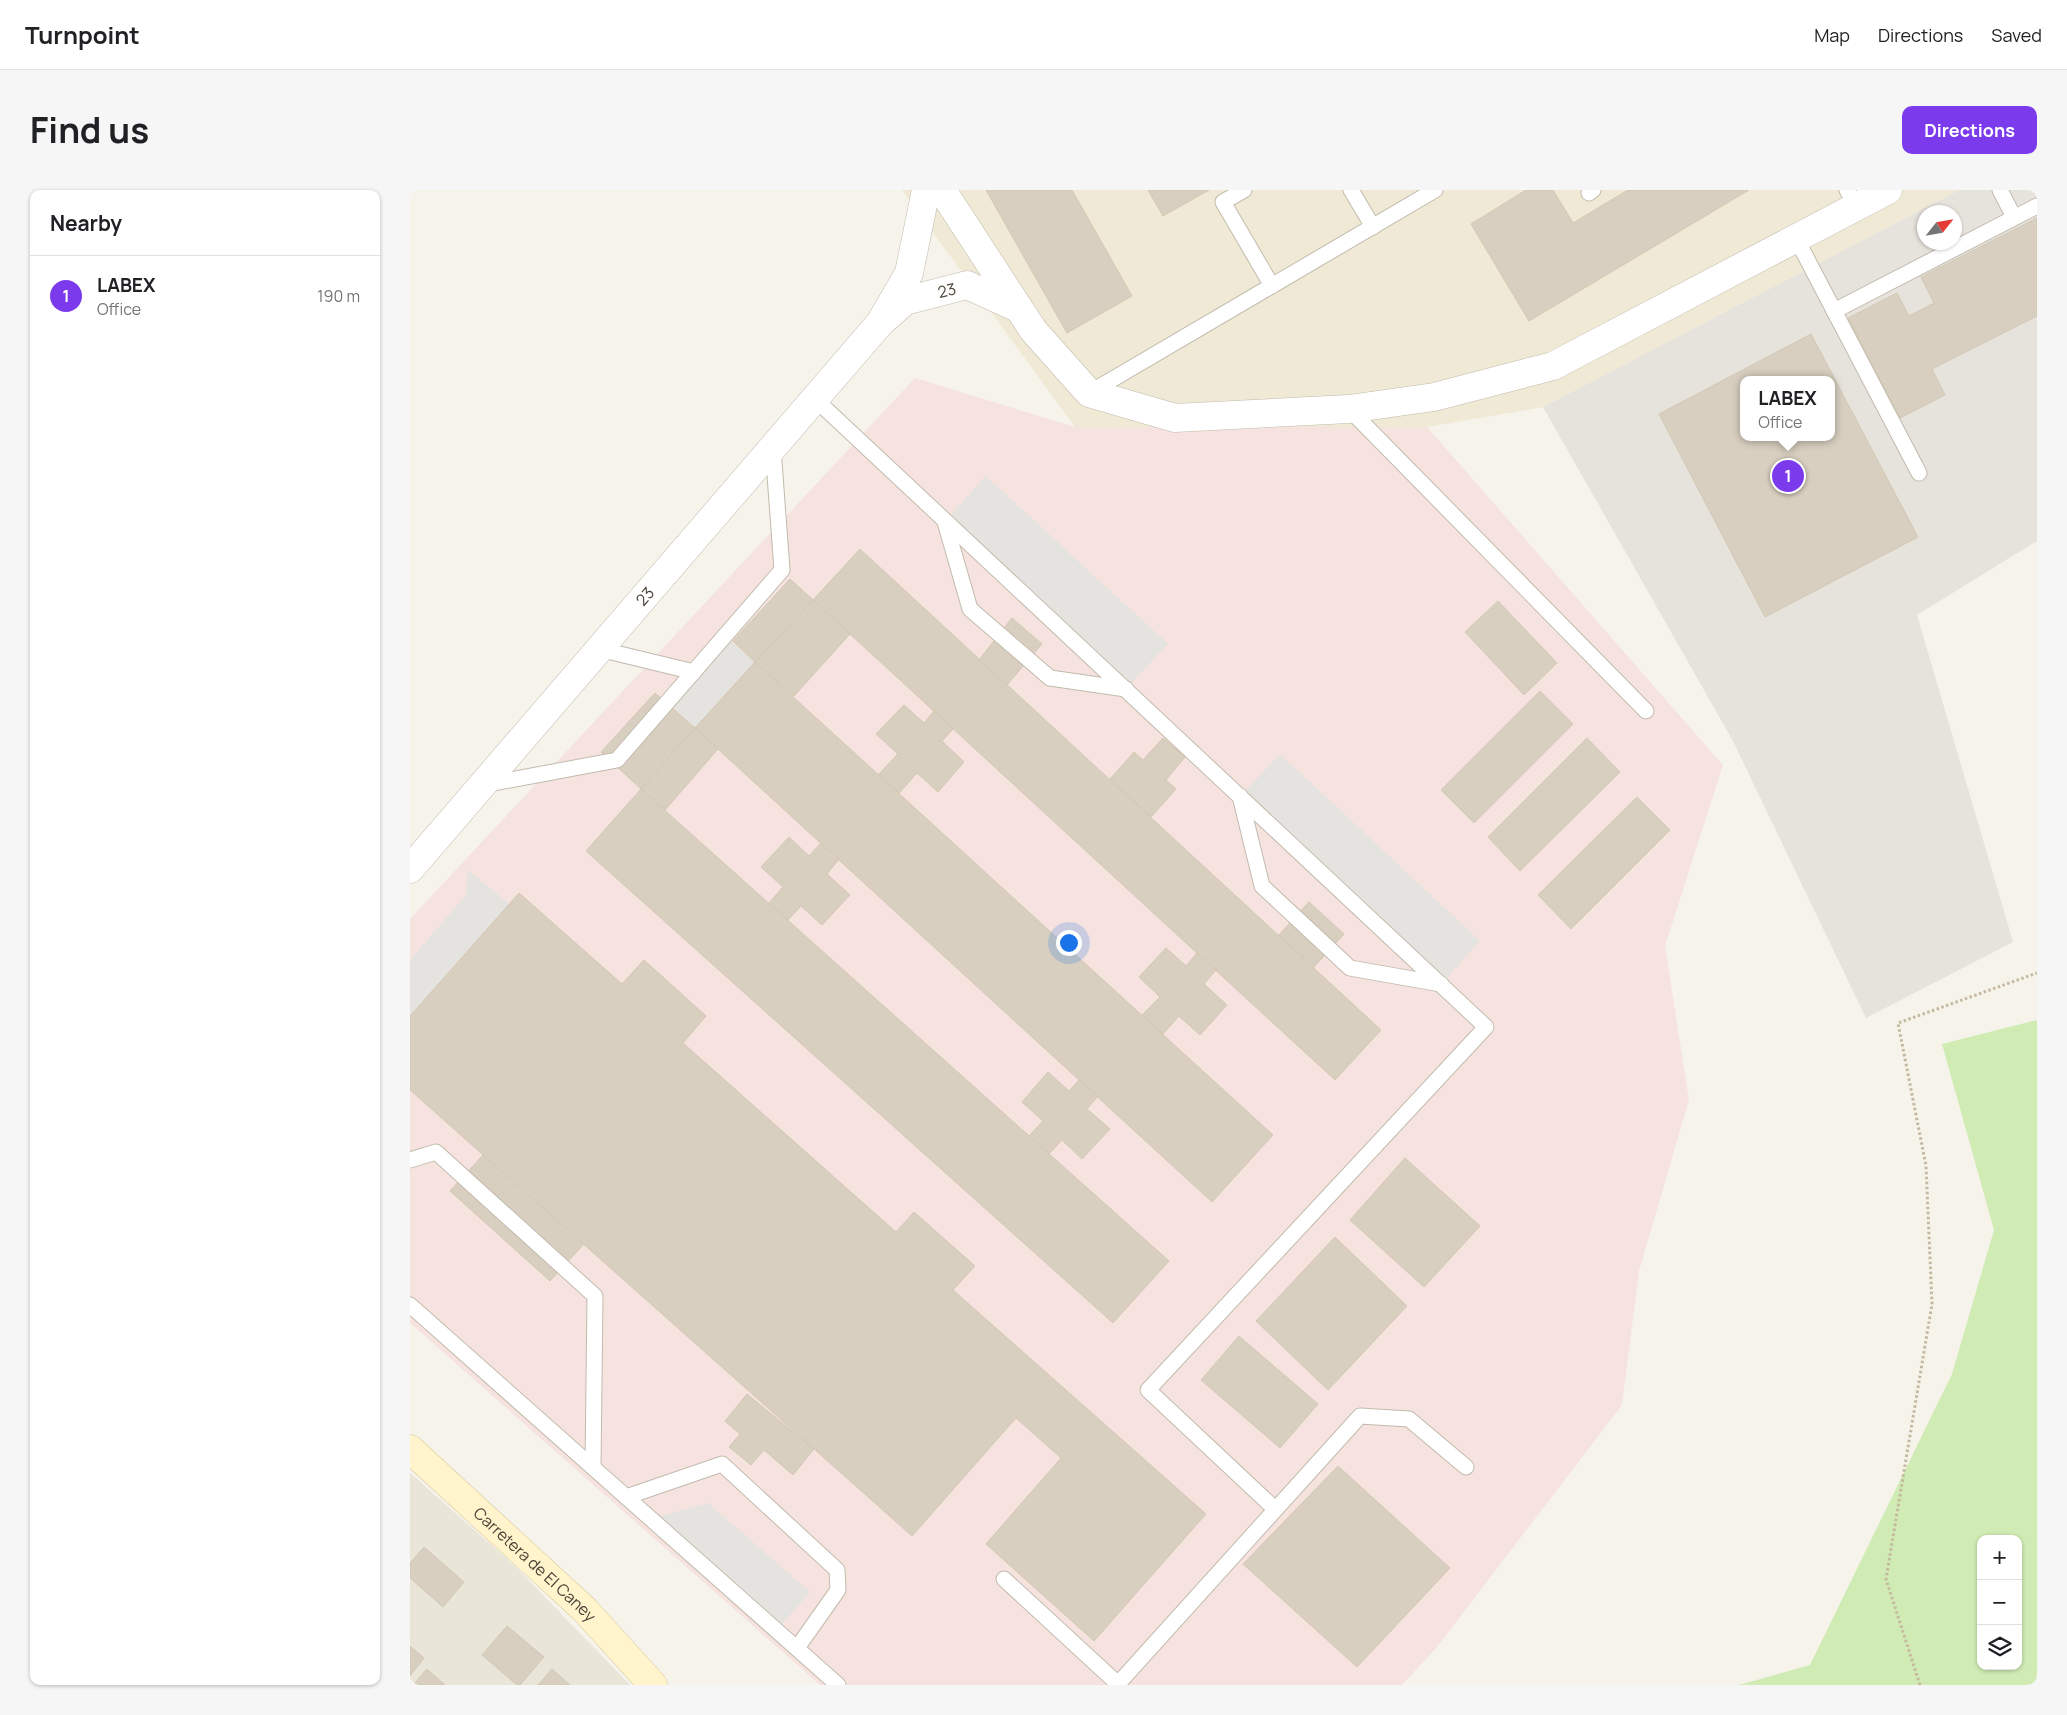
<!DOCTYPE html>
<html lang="en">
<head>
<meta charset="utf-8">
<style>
	body { margin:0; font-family:Manrope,sans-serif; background:#f6f6f6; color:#202124 }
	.controls { position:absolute; right:15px; bottom:15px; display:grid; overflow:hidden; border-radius:10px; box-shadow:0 1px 4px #0004 }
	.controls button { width:45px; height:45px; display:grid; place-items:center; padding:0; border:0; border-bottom:1px solid #e0e0e0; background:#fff; color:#202124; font:25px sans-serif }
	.compass { position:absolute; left:1507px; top:15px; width:45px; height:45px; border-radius:50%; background:#fff; box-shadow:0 1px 4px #0004; rotate:59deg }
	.you { position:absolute; left:658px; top:752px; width:18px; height:18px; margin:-12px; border:4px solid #fff; border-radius:50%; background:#1a73e8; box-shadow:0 0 0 8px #1a73e833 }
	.badge { display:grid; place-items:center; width:32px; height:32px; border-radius:50%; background:#7c3aed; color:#fff; font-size:16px; font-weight:700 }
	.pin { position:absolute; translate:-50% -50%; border:2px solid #fff; box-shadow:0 1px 5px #0006 }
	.popup { position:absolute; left:1330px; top:186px; width:95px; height:65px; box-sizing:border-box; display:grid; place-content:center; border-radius:10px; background:#fff; filter:drop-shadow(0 1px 4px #0005); font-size:16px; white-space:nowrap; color:#757577 }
	.popup b { font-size:19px; color:#202124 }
	.popup::after { content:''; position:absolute; left:50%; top:100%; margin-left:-10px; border:10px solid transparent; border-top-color:#fff }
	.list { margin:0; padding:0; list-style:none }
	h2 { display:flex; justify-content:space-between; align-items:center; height:65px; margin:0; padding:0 20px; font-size:21px }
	h2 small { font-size:16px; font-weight:400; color:#757577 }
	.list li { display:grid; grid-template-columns:32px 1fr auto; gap:15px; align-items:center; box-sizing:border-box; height:80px; padding:0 20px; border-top:1px solid #e0e0e0 }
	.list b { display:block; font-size:19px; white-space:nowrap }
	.list p { margin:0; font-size:16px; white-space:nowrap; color:#757577 }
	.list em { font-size:16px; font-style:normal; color:#757577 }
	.icon { flex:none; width:28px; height:28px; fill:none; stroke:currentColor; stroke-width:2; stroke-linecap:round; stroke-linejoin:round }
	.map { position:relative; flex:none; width:1627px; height:1495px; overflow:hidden; border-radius:10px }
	header { display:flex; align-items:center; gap:30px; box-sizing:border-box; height:70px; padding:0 25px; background:#fff; border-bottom:1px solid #e0e0e0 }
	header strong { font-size:24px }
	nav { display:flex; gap:28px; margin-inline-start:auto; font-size:18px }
	.intro { display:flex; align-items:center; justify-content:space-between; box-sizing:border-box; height:120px; padding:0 30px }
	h1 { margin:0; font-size:35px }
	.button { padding:12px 22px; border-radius:10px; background:#7c3aed; color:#fff; font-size:18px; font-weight:700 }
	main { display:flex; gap:30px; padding:0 30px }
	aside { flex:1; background:#fff; border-radius:10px; box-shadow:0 1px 4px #0004 }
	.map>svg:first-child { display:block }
	.residential { fill:#eae5d9 }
	.industrial { fill:#e6e2dc; fill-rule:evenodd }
	.education { fill:#efe9d5 }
	.medical { fill:#f6e3df }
	.green { fill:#d0ebb3; fill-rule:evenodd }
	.parking { fill:#e5e3df }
	.building { fill:#d8cfc0; stroke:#d3c8b3; fill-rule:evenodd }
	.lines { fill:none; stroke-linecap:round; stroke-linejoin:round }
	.service-casing { stroke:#c2bbad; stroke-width:17 }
	.minor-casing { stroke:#c2bbad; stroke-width:29 }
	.secondary-casing { stroke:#d7c89a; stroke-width:29 }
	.path { stroke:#c4b89e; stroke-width:3; stroke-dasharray:2.5 2.5; stroke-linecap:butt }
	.service { stroke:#fff; stroke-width:15 }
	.minor { stroke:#fff; stroke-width:28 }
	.secondary { stroke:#fff4cc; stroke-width:28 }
	.labels { text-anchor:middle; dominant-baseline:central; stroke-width:4; stroke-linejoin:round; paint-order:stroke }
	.street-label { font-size:16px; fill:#4b4438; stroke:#fff }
</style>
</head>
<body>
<header>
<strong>Turnpoint</strong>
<nav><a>Map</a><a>Directions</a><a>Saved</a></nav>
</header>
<div class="intro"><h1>Find us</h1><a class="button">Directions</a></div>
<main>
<aside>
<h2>Nearby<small></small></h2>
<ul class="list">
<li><span class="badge">1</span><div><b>LABEX</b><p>Office</p></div><em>190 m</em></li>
</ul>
</aside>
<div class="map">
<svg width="1627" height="1495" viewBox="0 0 1627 1495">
	<rect width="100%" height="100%" fill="#f6f3eb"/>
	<path class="residential" d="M0 1283 104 1375 220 1495H0Z"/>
	<path class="industrial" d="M1549 0H1627V351L1507 425 1603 752 1456 828 1323 551 1133 217ZM1514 22H1544V52H1514ZM1334 190H1422V247H1334Z"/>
	<path class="education" d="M492 0H1549L1133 217 1017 237H665Z"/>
	<path class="medical" d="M505 188 665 237H1017L1313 575 1255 756 1279 910 1229 1081 1212 1215 1027 1457 992 1495H410L0 1133V729Z"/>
	<path class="green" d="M1627 830V1495H1329L1400 1475 1542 1184 1584 1040 1532 854ZM1571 1349H1608V1476H1571Z"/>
	<g class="parking">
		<path d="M576 286 758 454 716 499 535 331Z"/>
		<path d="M315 445 345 472 285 538 257 512Z"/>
		<path d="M870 564 1070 751 1031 794 830 606Z"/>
		<path d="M58 680 99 714 0 826V770L56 705Z"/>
		<path d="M298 1313 400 1402 367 1440 241 1329Z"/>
	</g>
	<g class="building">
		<path d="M576 0H662L722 106 657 143Z"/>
		<path d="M738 0H799L753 26Z"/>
		<path d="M1116 0H1143L1163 33 1218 0H1339L1119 131 1061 34Z"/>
		<path d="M1627 28V126L1522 179 1535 205 1490 228 1438 128 1487 103 1499 126 1524 113 1511 87Z"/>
		<path d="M1401 144 1508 347 1355 427 1249 224ZM1334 190H1422V247H1334Z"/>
		<path d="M450 359 971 840 925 890 403 410Z"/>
		<path d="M380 389 403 410 345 472 323 451Z"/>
		<path d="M403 410 440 444 384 506 345 472Z"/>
		<path d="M1088 411 1147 473 1114 505 1055 442Z"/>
		<path d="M602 428 632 454 597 495 569 470Z"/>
		<path d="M345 472 863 945 802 1012 285 538Z"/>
		<path d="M1130 501 1163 534 1064 633 1031 600Z"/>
		<path d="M245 503 285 538 231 599 191 562Z"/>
		<path d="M494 515 514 533 524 521 543 539 532 551 554 572 528 602 507 583 489 603 469 584 488 564 466 544Z"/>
		<path d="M285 538 308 559 255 620 231 599Z"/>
		<path d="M753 548 775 567 756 590 766 599 741 627 700 589 724 562 733 570Z"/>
		<path d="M1177 548 1210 582 1110 681 1078 647Z"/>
		<path d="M231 599 759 1071 703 1133 176 661Z"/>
		<path d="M1227 607 1260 640 1161 739 1128 705Z"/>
		<path d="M379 647 399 666 411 653 429 669 417 684 440 705 412 735 391 716 378 730 359 713 373 697 351 677Z"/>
		<path d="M109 703 212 794 234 770 296 826 273 853 486 1042 504 1022 565 1076 543 1100 796 1324 684 1451 576 1354 651 1268 606 1228 502 1346 0 900V826Z"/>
		<path d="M899 712 934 744 904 777 869 745Z"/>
		<path d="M756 758 776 776 787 763 806 780 794 794 817 815 790 845 769 826 753 844 732 825 750 807 729 787Z"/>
		<path d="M638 882 659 901 669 890 688 906 677 919 700 939 672 969 652 950 639 964 619 946 633 931 612 912Z"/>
		<path d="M73 965 174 1054 140 1091 40 1001Z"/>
		<path d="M995 968 1070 1036 1014 1097 940 1030Z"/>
		<path d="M925 1047 997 1116 918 1200 846 1131Z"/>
		<path d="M829 1146 908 1214 870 1258 791 1190Z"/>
		<path d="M337 1204 404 1259 383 1285 354 1260 341 1275 319 1257 330 1244 315 1231Z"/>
		<path d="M928 1276 1040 1378 947 1477 833 1374Z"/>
		<path d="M14 1357 54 1392 33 1417 0 1388V1373Z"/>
		<path d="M97 1436 134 1467 110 1495H107L72 1465Z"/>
		<path d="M0 1456 14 1468 0 1486Z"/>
		<path d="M17 1479 35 1495H3Z"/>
		<path d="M142 1479 160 1495H128Z"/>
	</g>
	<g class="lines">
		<g class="service-casing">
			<g id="service">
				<path d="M834 0 813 12 862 96"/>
				<path d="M941 0 963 37"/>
				<path d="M1437 0 1446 16"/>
				<path d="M1590 0 1604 27"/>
				<path d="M1179 3 1183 0"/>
				<path d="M1386 48 1509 283"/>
				<path d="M1424 121 1627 16"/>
				<path d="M679 203 1025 0"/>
				<path d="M404 208 1076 837 738 1200 865 1319"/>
				<path d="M939 219 1236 521"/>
				<path d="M535 332 560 419 640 488 716 499"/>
				<path d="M189 459 284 482"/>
				<path d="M73 595 207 570 372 380 363 258"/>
				<path d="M830 606 852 696 940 778 1031 794"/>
				<path d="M0 970 26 962 185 1106 183 1277"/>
				<path d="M0 1115 428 1495"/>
				<path d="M216 1307 312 1274 427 1380 428 1400 387 1458"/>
				<path d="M594 1389 708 1494"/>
				<path d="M707 1495 950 1226 999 1229 1056 1277"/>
			</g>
		</g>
		<g class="minor-casing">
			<g id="minor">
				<path id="s1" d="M516 0 499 83 470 133 495 111 557 95 608 118"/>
				<path d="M532 0 623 140 679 203 765 228 939 219 1024 207 1143 176 1478 0"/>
				<path id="s2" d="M0 679 470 133"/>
			</g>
		</g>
		<g class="secondary-casing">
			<g id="secondary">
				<path id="s3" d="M0 1259 175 1420 243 1495"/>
			</g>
		</g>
		<path class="path" d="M1510 1495 1476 1389 1522 1114 1516 976 1488 833 1627 783"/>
		<use href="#service" class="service"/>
		<use href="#minor" class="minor"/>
		<use href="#secondary" class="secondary"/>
	</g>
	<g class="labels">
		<g class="street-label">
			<text stroke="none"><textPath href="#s1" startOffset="219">23</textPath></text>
			<text stroke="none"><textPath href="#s2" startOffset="360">23</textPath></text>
			<text stroke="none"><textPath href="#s3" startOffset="170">Carretera de El Caney</textPath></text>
		</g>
	</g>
</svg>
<div class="controls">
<button>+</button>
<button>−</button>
<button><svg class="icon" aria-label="layers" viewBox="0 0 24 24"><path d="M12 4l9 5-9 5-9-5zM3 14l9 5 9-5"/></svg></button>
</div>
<svg class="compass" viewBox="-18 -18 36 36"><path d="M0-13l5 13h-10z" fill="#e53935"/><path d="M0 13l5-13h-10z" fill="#757577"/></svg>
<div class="you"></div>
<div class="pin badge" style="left:1378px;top:286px">1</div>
<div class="popup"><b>LABEX</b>Office</div>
</div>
</main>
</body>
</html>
